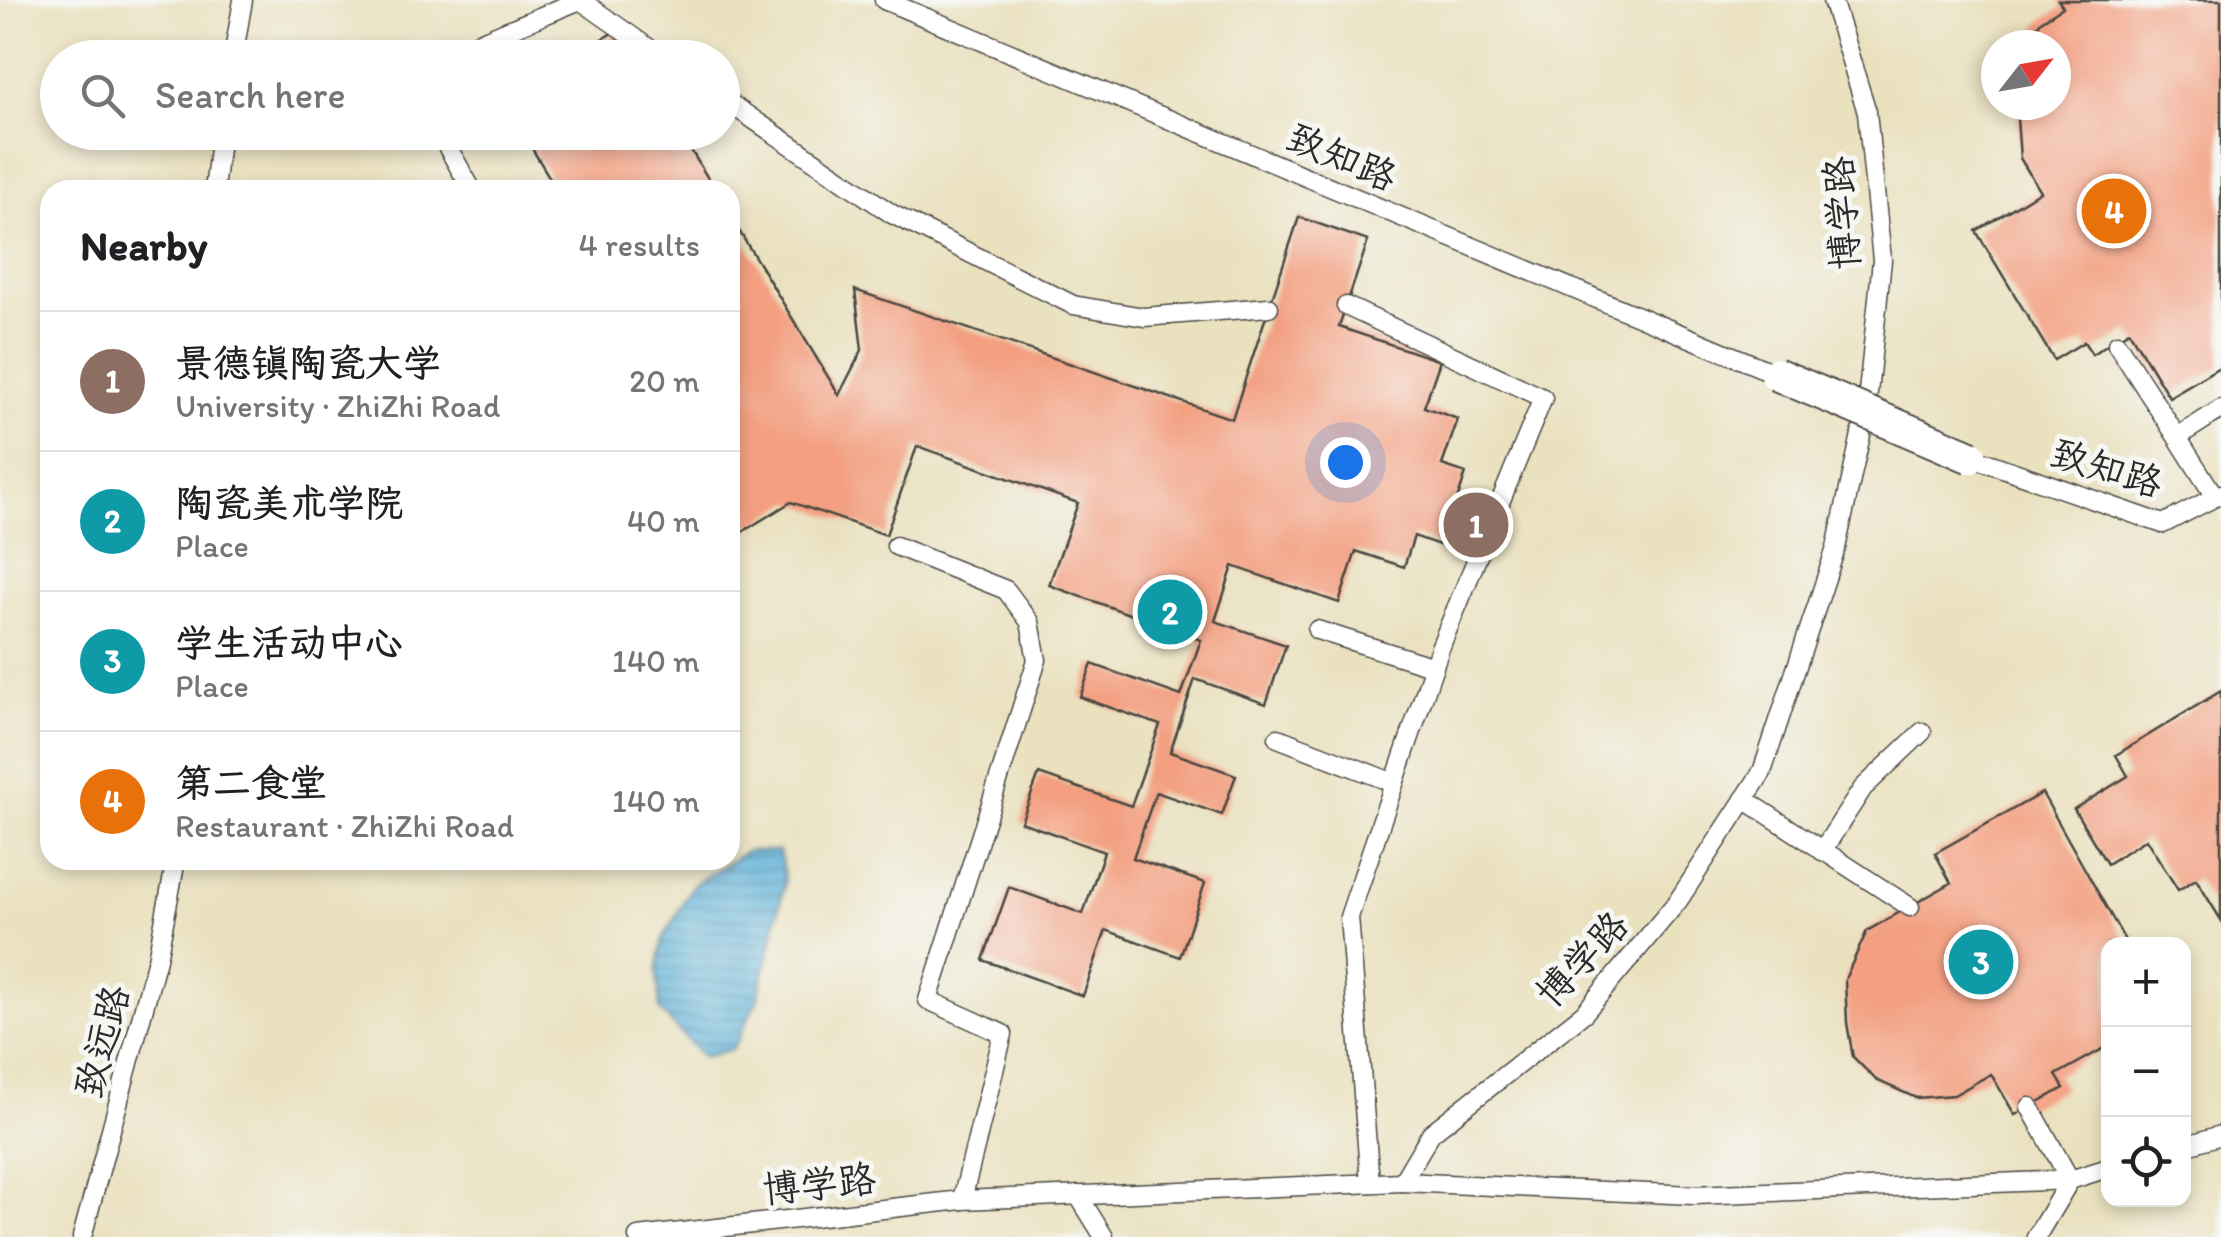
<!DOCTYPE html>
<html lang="en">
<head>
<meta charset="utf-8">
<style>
	body { margin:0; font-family:Itim,"LXGW WenKai TC",sans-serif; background:#f6f6f6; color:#202124 }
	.controls { position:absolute; right:30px; bottom:30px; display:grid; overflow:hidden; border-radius:20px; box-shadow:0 5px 15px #0003 }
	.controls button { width:90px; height:90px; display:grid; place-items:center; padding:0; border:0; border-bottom:2px solid #e0e0e0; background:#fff; color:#202124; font:50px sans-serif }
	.compass { position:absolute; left:1981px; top:30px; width:90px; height:90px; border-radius:50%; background:#fff; box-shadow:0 5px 15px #0003; rotate:59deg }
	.you { position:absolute; left:1345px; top:462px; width:35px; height:35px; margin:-25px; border:8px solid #fff; border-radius:50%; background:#1a73e8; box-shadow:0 0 0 15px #1a73e833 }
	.badge { display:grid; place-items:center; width:65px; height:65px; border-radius:50%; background:#d1495b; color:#fff; font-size:32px; font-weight:700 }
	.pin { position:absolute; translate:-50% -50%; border:5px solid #fff; box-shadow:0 2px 10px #0006 }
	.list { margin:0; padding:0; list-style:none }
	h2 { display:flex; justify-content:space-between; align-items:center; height:130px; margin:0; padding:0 40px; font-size:42px }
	h2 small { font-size:32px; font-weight:400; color:#757577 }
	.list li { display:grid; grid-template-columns:65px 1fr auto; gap:30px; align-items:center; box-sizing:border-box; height:140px; padding:0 40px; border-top:2px solid #e0e0e0 }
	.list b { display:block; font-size:38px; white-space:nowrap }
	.list p { margin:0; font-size:32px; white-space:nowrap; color:#757577 }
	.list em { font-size:32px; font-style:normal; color:#757577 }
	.icon { flex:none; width:55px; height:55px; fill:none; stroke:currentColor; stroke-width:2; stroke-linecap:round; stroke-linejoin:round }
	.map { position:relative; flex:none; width:2221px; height:1237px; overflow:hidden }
	.search { position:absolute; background:#fff; box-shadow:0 5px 15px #0003; left:40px; top:40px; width:700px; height:110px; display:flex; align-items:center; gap:25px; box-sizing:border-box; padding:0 35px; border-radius:55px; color:#757577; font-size:38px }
	.panel { position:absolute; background:#fff; box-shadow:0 5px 15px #0003; left:40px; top:180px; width:700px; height:690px; border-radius:30px }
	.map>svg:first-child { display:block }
	.water { fill:url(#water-rules); stroke:#446e82; stroke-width:2.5 }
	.building { fill:#f39f80 }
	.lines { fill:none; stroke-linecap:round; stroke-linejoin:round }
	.lane-casing { stroke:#484641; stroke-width:21 }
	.lane { stroke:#fff; stroke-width:18 }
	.street-bridge-casing { stroke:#484641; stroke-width:36; stroke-linecap:butt }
	.street-bridge { stroke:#fff; stroke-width:32 }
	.labels { text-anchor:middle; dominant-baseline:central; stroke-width:10; stroke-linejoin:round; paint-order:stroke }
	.street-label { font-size:38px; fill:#2b2b2b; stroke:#f6f6f2 }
</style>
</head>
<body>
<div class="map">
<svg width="2221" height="1237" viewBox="0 0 2221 1237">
	<defs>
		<pattern id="water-rules" width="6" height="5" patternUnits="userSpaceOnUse" patternTransform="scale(2.5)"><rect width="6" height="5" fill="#5eb2da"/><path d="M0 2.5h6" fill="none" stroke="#4e91b1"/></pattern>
	</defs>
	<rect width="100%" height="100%" fill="#f6f6f2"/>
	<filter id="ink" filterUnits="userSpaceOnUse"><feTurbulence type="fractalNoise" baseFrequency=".01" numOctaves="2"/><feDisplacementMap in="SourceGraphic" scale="20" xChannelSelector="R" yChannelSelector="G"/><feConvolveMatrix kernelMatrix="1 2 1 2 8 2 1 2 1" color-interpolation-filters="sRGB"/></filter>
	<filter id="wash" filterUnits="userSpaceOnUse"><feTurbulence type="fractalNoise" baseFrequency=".0048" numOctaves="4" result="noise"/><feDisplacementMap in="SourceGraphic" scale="40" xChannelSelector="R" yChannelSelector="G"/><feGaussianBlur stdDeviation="2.25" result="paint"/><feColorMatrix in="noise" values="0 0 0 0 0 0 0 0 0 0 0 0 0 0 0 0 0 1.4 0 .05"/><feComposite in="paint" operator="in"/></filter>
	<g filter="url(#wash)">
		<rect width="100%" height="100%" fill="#eae1bf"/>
		<path class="water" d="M747 851H779L785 881 773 937 757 1001 733 1049 703 1057 660 1011 657 972 662 941 693 885Z"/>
		<g id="blocks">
			<g class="building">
				<path d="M2058 0H2221V366L2169 397 2129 331 2092 354 2084 342 2054 360 1976 231 2040 191 2020 158 2016 105H2056V45H2024L2041 21 2063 7Z"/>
				<path d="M617 30 634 58H571Z"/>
				<path d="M522 132H680L715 190H557Z"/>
				<path d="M730 216 839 395 862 350 855 290 1232 419 1299 217 1368 241 1339 327 1440 361 1424 407 1458 419 1442 465 1466 473 1442 546 1414 536 1404 567 1356 551 1339 603 1233 566 1215 621 1286 645 1266 704 1195 679 1170 752 1236 775 1222 815 1156 792 1133 858 1205 883 1180 957 1106 930 1083 996 983 960 1009 887 1083 914 1104 852 1021 822 1039 774 1131 806 1160 725 1080 697 1092 664 1181 696 1201 640 1049 585 1078 503 917 446 886 535 791 502 742 532 730 513V492L735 483 730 475Z"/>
				<path d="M2221 691V920L2196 879 2178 890 2146 839 2107 864 2074 809 2128 776 2116 755Z"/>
				<path d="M2042 793 2127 944H2108V1046L2056 1075 2064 1088 2015 1115 1991 1074 1954 1095 1916 1098 1876 1080 1853 1057 1847 1023 1845 979 1867 931 1951 883 1935 853Z"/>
			</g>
		</g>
	</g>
	<g filter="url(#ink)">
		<use href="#blocks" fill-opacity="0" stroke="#484641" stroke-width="2.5"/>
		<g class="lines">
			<g class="lane-casing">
				<g id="lane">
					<path d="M884 0 1776 374"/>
					<path d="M233 58 243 0"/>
					<path d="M441 58 580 0 663 58"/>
					<path d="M722 98 892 214 1073 305 1144 317 1269 307"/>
					<path d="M439 132 472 190"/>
					<path d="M214 190 221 132"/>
					<path d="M1346 306 1543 398 1440 648 1349 917 1370 1183"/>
					<path d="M2117 344 2177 437"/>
					<path d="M1971 457 2163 524 2221 494"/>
					<path d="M2215 497 2177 437 2221 409"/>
					<path d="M896 546 1006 590 1030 622 1037 660 928 1000 1003 1034 962 1200"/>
					<path d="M1317 630 1434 667"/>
					<path d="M1278 738 1394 783"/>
					<path d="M1744 799 1910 907"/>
					<path d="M1822 851 1863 788 1922 732"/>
					<path d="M2030 1107 2070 1180 2036 1237"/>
					<path d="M2184 1146 2221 1135"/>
					<path d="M1402 1182 1694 1195 2070 1180 2108 1168"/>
					<path d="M1078 1195 1104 1237"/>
					<path d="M82 1237 157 959 176 860"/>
					<path d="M638 1237 962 1200 1402 1182 1431 1133 1584 1013 1678 901 1762 772 1836 548 1866 412 1882 260 1867 112 1832 0"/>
				</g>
			</g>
			<use href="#lane" class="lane"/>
			<g class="street-bridge-casing">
				<path id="street-bridge" d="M1776 374 1971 457"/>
			</g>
			<use href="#street-bridge" class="street-bridge"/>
		</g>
	</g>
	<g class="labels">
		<g class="street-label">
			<text transform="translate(1342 157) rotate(23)">致知路</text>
			<text transform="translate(1842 213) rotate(-94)">博学路</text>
			<text transform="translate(2107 468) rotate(17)">致知路</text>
			<text transform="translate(1582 959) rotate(-47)">博学路</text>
			<text transform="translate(102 1041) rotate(-75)">致远路</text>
			<text transform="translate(819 1184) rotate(-6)">博学路</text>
		</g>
	</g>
</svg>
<div class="controls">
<button>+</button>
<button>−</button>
<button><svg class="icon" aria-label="locate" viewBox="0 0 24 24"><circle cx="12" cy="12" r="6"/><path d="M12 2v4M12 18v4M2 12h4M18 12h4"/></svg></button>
</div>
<svg class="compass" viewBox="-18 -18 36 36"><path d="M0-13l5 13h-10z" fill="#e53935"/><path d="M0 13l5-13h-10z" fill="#757577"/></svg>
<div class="you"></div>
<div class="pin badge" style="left:1476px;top:525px;background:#8d6e63">1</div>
<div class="pin badge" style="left:1170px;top:612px;background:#0f9aa8">2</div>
<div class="pin badge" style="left:1981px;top:962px;background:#0f9aa8">3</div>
<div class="pin badge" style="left:2114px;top:211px;background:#e8710a">4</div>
<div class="search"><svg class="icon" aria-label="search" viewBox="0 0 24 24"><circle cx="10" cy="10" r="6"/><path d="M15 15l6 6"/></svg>Search here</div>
<section class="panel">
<h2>Nearby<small>4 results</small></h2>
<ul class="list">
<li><span class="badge" style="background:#8d6e63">1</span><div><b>景德镇陶瓷大学</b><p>University · ZhiZhi Road</p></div><em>20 m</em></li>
<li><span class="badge" style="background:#0f9aa8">2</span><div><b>陶瓷美术学院</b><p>Place</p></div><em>40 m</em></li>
<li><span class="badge" style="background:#0f9aa8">3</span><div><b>学生活动中心</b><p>Place</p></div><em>140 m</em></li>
<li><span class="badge" style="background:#e8710a">4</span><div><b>第二食堂</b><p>Restaurant · ZhiZhi Road</p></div><em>140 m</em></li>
</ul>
</section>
</div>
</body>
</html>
